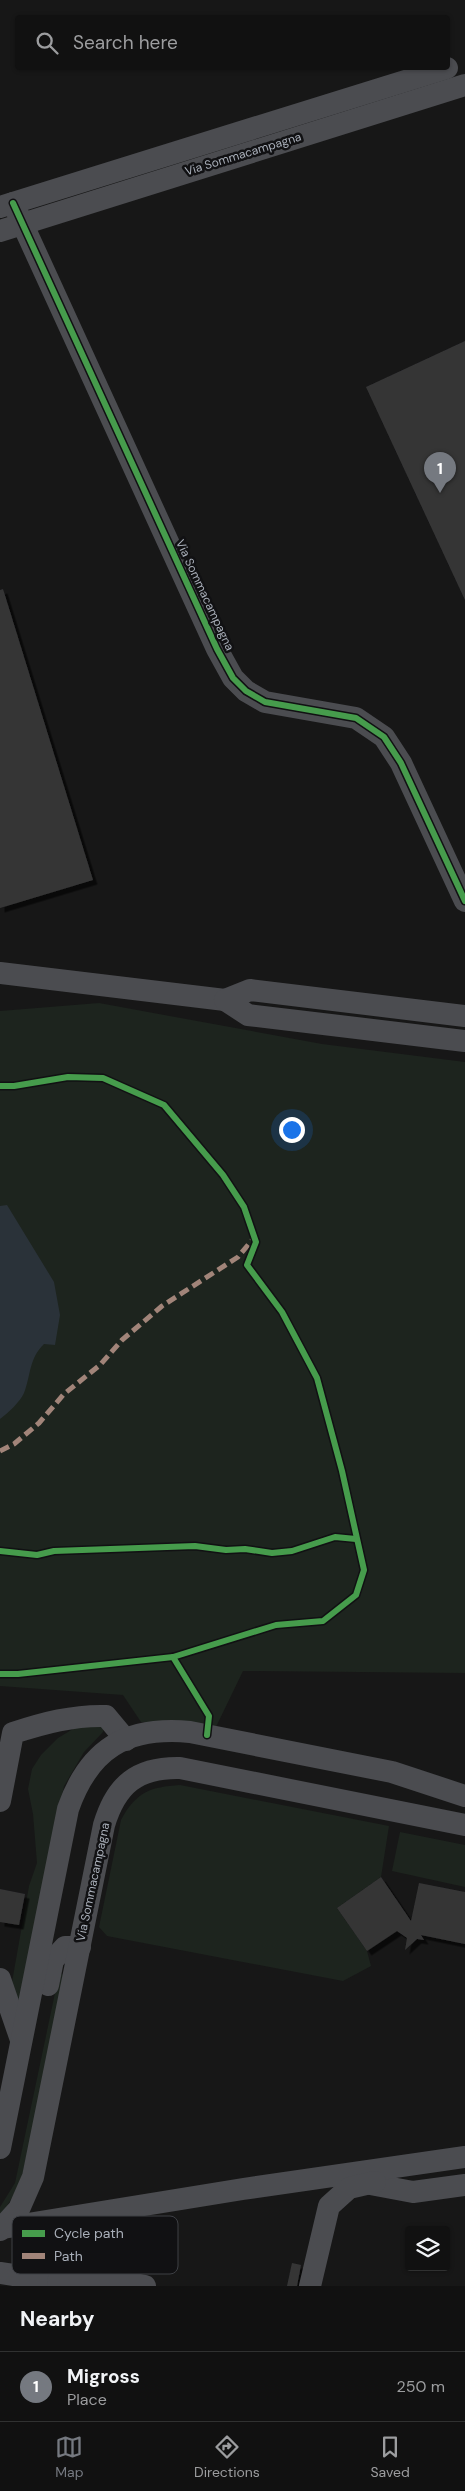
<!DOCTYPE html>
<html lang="en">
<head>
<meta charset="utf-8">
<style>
	body { margin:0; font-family:"DM Sans",sans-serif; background:#1e1f1f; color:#f1f3f6 }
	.controls { position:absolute; right:15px; bottom:15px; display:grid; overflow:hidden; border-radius:5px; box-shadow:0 1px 4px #0004 }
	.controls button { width:45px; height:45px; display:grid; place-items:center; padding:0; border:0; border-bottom:1px solid #303131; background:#111; color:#f1f3f6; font:25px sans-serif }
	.you { position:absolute; left:291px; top:1129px; width:18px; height:18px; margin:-12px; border:4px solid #fff; border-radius:50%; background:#1a73e8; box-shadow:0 0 0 8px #1a73e833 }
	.badge { display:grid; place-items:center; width:32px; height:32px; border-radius:50%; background:#757980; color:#fff; font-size:16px; font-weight:700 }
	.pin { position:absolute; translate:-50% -41px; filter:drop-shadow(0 1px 2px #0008) }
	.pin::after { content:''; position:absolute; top:26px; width:18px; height:15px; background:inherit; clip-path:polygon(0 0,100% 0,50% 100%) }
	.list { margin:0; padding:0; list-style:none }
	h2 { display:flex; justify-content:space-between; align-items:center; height:65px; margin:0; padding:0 20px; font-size:21px }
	h2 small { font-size:16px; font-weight:400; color:#9c9d9f }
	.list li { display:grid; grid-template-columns:32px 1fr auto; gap:15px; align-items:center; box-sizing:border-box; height:70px; padding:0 20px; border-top:1px solid #303131 }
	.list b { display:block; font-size:19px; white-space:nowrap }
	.list p { margin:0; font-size:16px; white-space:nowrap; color:#9c9d9f }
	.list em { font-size:16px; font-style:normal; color:#9c9d9f }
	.icon { flex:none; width:28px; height:28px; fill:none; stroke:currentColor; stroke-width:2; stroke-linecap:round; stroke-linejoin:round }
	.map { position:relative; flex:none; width:465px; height:2286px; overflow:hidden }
	.search { position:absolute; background:#111; box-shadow:0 1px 4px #0004; left:15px; right:15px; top:15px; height:55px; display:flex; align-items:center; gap:12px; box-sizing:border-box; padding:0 18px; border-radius:5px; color:#9c9d9f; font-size:19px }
	.sheet { height:135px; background:#111 }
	nav { display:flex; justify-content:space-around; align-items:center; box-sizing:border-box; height:70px; border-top:1px solid #303131; background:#111; font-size:14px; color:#9c9d9f }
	nav a { display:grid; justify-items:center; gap:2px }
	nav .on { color:#757980 }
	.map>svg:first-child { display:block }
	.green { fill:#1d241e }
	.water { fill:#2a3239 }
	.building { fill:#353536; filter:url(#shadow) }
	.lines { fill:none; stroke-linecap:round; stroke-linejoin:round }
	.minor { stroke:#4b4c50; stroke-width:22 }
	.quiet { stroke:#a18479; stroke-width:5; stroke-dasharray:10 5; stroke-linecap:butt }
	.cycleway-casing { stroke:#111113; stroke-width:9 }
	.cycleway { stroke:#469c4c; stroke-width:6 }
	.labels { text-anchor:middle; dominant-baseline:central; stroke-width:5; stroke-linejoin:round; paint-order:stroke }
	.street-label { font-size:12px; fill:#a8aeb8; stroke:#111113 }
	.key { fill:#111113; stroke:#3e4045; stroke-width:1 }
	.key-label { font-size:14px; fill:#a8aeb8 }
</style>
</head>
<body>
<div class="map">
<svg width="465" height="2286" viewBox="0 0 465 2286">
	<defs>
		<filter id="shadow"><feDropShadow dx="4.5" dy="4.5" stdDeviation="0" flood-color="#0009"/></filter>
	</defs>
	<rect width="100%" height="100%" fill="#171717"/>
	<g class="green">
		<path d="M99 1003 322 1044 465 1062V1673L243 1671 215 1729 187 1723 141 1722 123 1695 0 1686V1011Z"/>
		<path d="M94 1722 104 1728 103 1732 84 1752 64 1786 19 1999 17 2001 12 1982 29 1886 37 1863 33 1814 28 1789 32 1769 41 1755 58 1738 78 1726Z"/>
		<path d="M180 1785 389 1826 381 1877 337 1908 367 1951 371 1966 343 1981 107 1936 99 1927 121 1820C136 1792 150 1787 180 1785Z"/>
		<path d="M400 1832 465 1845V1887L392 1871Z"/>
		<path d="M59 1974 66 1975 20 2186 0 2216V2207L15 2183Z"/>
	</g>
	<path class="water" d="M7 1205 54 1282 60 1315 55 1345 44 1344C29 1358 31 1375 24 1393 20 1402 8 1413 0 1419V1206Z"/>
	<g class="building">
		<path d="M465 341V600L366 387Z"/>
		<path d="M3 589 93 880 0 908V590Z"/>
		<path d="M381 1877 411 1921 419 1883 465 1892V1944L421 1935 424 1940 417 1939 405 1950 407 1938 397 1931 367 1951 337 1908Z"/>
		<path d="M0 1889 25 1894 19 1925 0 1922Z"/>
		<path d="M292 2263 301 2265 297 2286H287Z"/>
	</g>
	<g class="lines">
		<g class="minor">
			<path d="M13 203 217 649 233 678 246 691 265 702 356 718 384 737 401 763 465 901"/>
			<path d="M0 207 447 68"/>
			<path d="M0 231 465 85"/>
			<path d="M0 973 225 1000"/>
			<path d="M465 1016 250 990 225 1000 248 1015 465 1041"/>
			<path d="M0 1801 13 1733C44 1723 73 1715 106 1716L126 1740"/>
			<path d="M0 1979 21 2040"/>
			<path d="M48 1985 53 1960 65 1947H80"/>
			<path d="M0 2148 68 1809C89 1749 126 1726 190 1732L392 1772 465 1796"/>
			<path d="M365 2183 413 2192 465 2185"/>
			<path d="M3 2228 243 2189 465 2157"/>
			<path d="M0 2230 19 2209 33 2177 104 1825C116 1785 137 1767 180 1768L465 1825"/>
			<path d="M0 2273 73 2284"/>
			<path d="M58 2281 115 2280 145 2286"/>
			<path d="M310 2286 329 2206 349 2188 375 2182"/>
		</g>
		<path class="quiet" d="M0 1451 14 1444 39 1423 64 1394 100 1365 122 1340 162 1306 238 1257 253 1239"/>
		<g class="cycleway-casing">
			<g id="cycleway">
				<path d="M13 203 217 649 233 678 246 691 265 702 356 718 384 737 401 763 465 901"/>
				<path d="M0 1086H14L68 1077 103 1078 164 1105 223 1175 244 1207 256 1242 247 1265 282 1312 317 1378 342 1471 364 1570 356 1595 323 1621 276 1625 173 1657 209 1716 207 1735"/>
				<path d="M0 1551 37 1555 54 1551 195 1546 226 1550 245 1549 272 1553 292 1551 335 1537 356 1539"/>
				<path d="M0 1674H18L173 1657"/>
			</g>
		</g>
		<use href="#cycleway" class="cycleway"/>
	</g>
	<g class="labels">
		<g class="street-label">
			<text transform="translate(243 154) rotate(-17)">Via Sommacampagna</text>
			<text transform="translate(205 595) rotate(65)">Via Sommacampagna</text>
			<text transform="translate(93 1882) rotate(-78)">Via Sommacampagna</text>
		</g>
	</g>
	<rect x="12" y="2216" width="166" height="58" rx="8" class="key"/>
	<rect x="22" y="2230" width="23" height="7" fill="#469c4c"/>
	<rect x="22" y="2253" width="23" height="6" fill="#a18479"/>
	<g class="key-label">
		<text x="54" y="2238">Cycle path</text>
		<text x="54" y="2261">Path</text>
	</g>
</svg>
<div class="controls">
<button><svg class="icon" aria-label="layers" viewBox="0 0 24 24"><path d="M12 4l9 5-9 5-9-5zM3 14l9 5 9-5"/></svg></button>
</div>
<div class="you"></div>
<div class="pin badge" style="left:440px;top:493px">1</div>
<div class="search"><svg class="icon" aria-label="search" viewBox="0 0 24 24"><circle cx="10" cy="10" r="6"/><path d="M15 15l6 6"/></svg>Search here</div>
</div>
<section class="sheet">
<h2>Nearby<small></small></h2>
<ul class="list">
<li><span class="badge">1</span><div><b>Migross</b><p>Place</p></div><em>250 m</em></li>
</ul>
</section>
<nav>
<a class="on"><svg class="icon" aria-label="map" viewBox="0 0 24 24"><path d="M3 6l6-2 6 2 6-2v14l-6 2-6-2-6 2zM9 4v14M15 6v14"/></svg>Map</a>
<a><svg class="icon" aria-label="directions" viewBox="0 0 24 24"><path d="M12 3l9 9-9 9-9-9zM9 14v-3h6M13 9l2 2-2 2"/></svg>Directions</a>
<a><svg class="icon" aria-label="saved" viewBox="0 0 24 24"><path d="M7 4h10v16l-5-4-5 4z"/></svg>Saved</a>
</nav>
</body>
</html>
